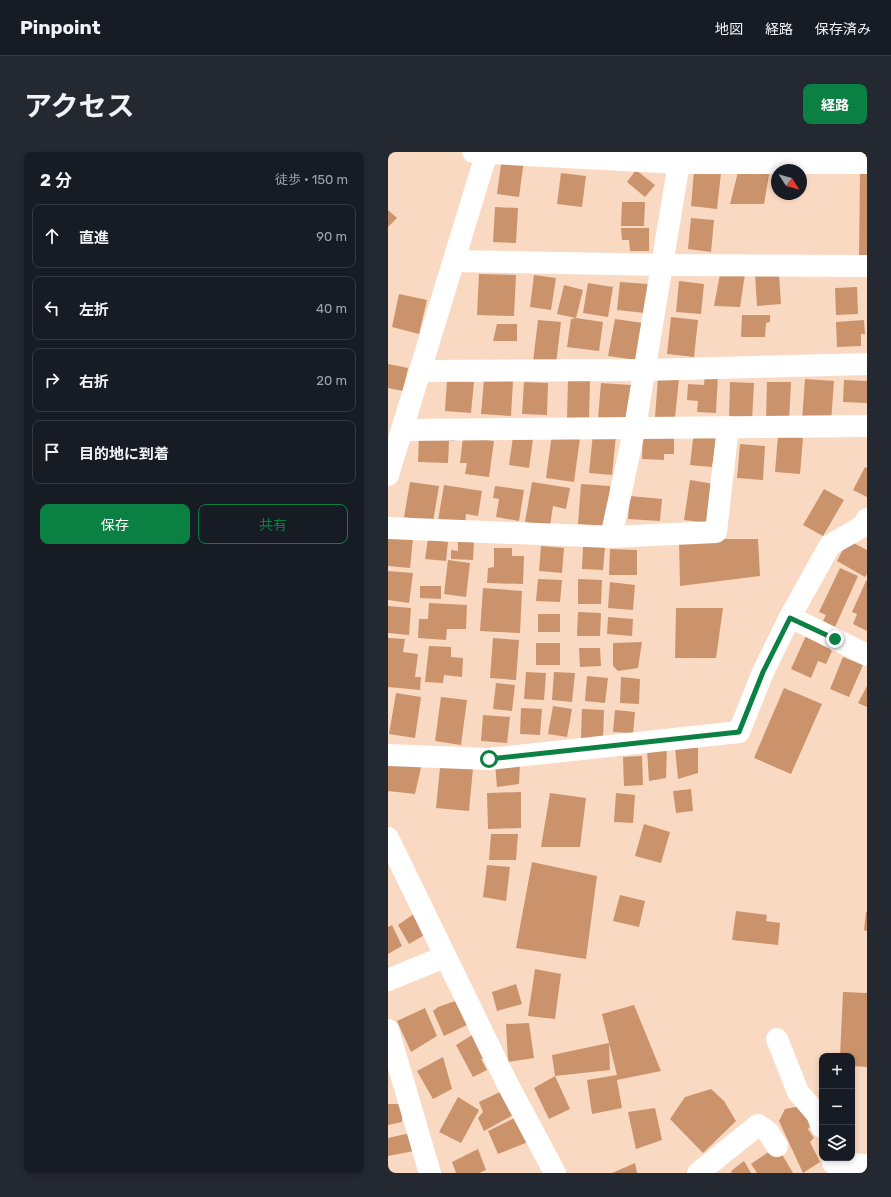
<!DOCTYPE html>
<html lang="ja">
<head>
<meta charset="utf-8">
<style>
	body { margin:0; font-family:Rubik,"Noto Sans JP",sans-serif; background:#242831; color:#f1f3f6 }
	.controls { position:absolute; right:12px; bottom:12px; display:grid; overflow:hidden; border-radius:8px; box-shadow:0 2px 6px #0003 }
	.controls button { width:36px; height:36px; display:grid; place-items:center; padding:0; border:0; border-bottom:1px solid #363941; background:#171b24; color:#f1f3f6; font:20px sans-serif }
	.compass { position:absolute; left:383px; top:12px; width:36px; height:36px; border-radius:50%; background:#171b24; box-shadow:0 2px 6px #0003; rotate:126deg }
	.stop { position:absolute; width:12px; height:12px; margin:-9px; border:3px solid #0b8043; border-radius:50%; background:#fff }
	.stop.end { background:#0b8043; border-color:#fff; box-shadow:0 1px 4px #0008 }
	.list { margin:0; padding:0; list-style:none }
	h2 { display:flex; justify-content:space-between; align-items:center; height:52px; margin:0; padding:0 16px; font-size:17px }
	h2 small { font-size:13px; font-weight:400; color:#9ea1a6 }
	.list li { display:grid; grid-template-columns:26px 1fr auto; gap:12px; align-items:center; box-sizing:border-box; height:64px; margin:0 8px 8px; padding:0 8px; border:1px solid #363941; border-radius:8px }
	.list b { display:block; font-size:15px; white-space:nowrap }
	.list em { font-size:13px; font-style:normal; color:#9ea1a6 }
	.actions { display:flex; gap:8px; padding:12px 16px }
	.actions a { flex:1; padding:9px 0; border:1px solid #0b8043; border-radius:8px; text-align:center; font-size:14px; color:#0b8043 }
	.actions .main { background:#0b8043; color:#fff }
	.icon { flex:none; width:22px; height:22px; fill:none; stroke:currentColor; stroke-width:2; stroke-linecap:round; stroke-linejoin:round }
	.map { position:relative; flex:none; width:479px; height:1021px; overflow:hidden; border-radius:8px }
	header { display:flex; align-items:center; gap:24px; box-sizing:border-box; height:56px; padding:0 20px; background:#171b24; border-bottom:1px solid #363941 }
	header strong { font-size:19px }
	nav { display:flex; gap:22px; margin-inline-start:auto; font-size:14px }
	.intro { display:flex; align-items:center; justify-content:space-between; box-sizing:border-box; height:96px; padding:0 24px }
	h1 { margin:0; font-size:28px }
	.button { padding:10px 18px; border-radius:8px; background:#0b8043; color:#fff; font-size:14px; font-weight:700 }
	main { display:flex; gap:24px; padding:0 24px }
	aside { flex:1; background:#171b24; border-radius:8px; box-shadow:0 2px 6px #0003 }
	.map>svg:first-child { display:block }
	.building { fill:#ca936c }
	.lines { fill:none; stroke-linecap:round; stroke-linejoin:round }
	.minor { stroke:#fff; stroke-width:22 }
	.route { stroke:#0b8043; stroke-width:5 }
</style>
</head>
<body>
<header>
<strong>Pinpoint</strong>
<nav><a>地図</a><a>経路</a><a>保存済み</a></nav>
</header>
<div class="intro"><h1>アクセス</h1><a class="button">経路</a></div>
<main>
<aside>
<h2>2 分<small>徒歩 · 150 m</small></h2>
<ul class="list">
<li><svg class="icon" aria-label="ahead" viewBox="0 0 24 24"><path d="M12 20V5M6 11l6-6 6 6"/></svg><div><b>直進</b></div><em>90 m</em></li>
<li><svg class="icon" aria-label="left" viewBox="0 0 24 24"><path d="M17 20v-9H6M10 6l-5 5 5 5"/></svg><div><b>左折</b></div><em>40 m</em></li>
<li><svg class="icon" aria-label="right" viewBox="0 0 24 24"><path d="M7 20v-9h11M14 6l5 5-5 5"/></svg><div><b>右折</b></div><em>20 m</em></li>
<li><svg class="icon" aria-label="arrive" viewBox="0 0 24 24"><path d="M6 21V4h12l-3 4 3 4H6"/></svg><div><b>目的地に到着</b></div></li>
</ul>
<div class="actions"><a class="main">保存</a><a>共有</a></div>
</aside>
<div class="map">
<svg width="479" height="1021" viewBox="0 0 479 1021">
	<rect width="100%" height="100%" fill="#fad9c2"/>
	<g class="building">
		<path d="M114 5 136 8 131 45 109 42Z"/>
		<path d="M351 16 382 17 376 52H342Z"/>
		<path d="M248 18 267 33 257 45 239 30Z"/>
		<path d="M306 19 333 21 329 57 303 54Z"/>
		<path d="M173 21 198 24 194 55 169 52Z"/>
		<path d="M472 22H479V104H471Z"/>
		<path d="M234 50H257L256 74H233Z"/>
		<path d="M107 55 130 56 128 91 105 90Z"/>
		<path d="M0 58 9 66 0 75Z"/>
		<path d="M303 66 326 68 323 100 300 97Z"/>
		<path d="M233 76H261V99H242L241 88H234Z"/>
		<path d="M367 121 391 122 393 152 369 154Z"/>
		<path d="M91 122 128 123 126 164 89 163Z"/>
		<path d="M332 122H357L352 155 326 154Z"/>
		<path d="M146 123 168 126 163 158 142 155Z"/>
		<path d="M291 129 316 132 313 162 288 160Z"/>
		<path d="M232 130 260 132 257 161 229 158Z"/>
		<path d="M200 131 225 135 220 165 195 161Z"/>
		<path d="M176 133 195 138 188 166 215 170 211 199 179 195 183 167 188 166 169 162Z"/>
		<path d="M469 135 470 162 448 163 447 136Z"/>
		<path d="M11 142 39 148 31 182 4 175Z"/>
		<path d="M354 163H382V170L378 171 377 185H353Z"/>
		<path d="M283 165 310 168 306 205 279 202Z"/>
		<path d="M227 167 255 171 249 208 220 204Z"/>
		<path d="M150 168 173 170 168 212 145 210Z"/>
		<path d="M476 168 477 182H473V194L449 195 448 170Z"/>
		<path d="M109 172H129V189H105Z"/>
		<path d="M0 212 20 216 15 239 0 236Z"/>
		<path d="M317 221 330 222 328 261 309 260 310 249 299 248 300 232 316 233Z"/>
		<path d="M270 226 291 227 287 266 267 265Z"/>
		<path d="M96 227 125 229 123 264 93 262Z"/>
		<path d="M417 227 446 229 443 270 414 268Z"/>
		<path d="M59 228 86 230 83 261 57 259Z"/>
		<path d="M180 228 202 229 201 267 179 266Z"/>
		<path d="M456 228 479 229V251L455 250Z"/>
		<path d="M136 230 160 231 159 263 134 262Z"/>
		<path d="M342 230 366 231 364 269 341 268Z"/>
		<path d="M379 230H403L401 270 378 269Z"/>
		<path d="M213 231 243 233 241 268 210 266Z"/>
		<path d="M255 278H286V302H276V308L254 307Z"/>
		<path d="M306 279 329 282 324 315 302 313Z"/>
		<path d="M205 281 228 283 224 323 201 321Z"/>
		<path d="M164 282 192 286 186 330 158 326Z"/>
		<path d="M31 283 67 284V289H61L60 311 30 310Z"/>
		<path d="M390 284 415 286 412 322 387 320Z"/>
		<path d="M75 285 106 289 101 325 77 322 79 311H72Z"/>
		<path d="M125 285 145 287 141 316 121 313Z"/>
		<path d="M352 292 377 294 375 328 349 326Z"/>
		<path d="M477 315 479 316V345L465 338Z"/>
		<path d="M302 328 326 332 321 371 296 368Z"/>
		<path d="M22 330 51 334 45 370 16 365Z"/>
		<path d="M144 330 182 336 178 357 165 354 162 374 137 370Z"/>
		<path d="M193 332 222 334 220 374 190 372Z"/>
		<path d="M56 333 94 339 90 364 78 362 77 373 50 369Z"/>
		<path d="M107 334 136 338 131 369 108 365 111 347 105 346Z"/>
		<path d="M436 337 456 348 435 384 415 373Z"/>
		<path d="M242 344 274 347 272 369 240 367Z"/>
		<path d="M0 383 25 386 22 416 0 414Z"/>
		<path d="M40 387 60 390 58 409 37 407Z"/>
		<path d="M291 387H370L372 424 292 434Z"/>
		<path d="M70 388H86L85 408 63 407V398L70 399Z"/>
		<path d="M460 388 479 398V422L477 425 449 409Z"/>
		<path d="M153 394 176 396 174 421 151 419Z"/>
		<path d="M195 394 217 395 215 418 194 417Z"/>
		<path d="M106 396H124V404H136L135 432 99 431 100 416 106 415Z"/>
		<path d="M222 397 249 398V423H221Z"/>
		<path d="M60 408 82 411 78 445 56 442Z"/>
		<path d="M452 416 470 424 447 475 435 469 438 463 431 460Z"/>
		<path d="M0 419 25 421 21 451 0 448Z"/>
		<path d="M150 427 174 428 172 450 148 449Z"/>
		<path d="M190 427 214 428 213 452H190Z"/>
		<path d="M478 429H479V479L465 472 469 462 464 460Z"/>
		<path d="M222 430 247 433 245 458 220 456Z"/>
		<path d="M32 434H53V447L32 446Z"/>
		<path d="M95 436 134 439 132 481 92 479Z"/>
		<path d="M41 451 79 453 78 477H59L58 488 30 486 31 467H40Z"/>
		<path d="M0 454 23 456 21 483 0 481Z"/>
		<path d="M288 456H335L328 506H287Z"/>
		<path d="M190 460 213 461 212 484H189Z"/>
		<rect x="150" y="462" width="22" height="18"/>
		<path d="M220 465 245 467 244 484 219 482Z"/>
		<path d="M422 475 447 487 442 498 444 499 438 512 430 509 423 526 403 517Z"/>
		<path d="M0 486 17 487 15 500 30 502 27 525H33L32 538 0 535Z"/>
		<path d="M105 486 131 488 128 528 102 526Z"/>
		<path d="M254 490 250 516 230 519 225 514V491Z"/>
		<rect x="148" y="491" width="24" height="22"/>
		<path d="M41 494 63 495V505L75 506 74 525 56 523 55 531 37 530Z"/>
		<path d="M191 496H212L213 514 192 515Z"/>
		<path d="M455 505 475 513 461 545 442 537Z"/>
		<path d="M138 520 158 521 156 548 136 547Z"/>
		<path d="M166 520 187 521 184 550 164 548Z"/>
		<path d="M199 524 220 526 217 551 197 549Z"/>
		<path d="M233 525 252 527 251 552 232 551Z"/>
		<path d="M108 531 127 533 124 559 105 557Z"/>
		<path d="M479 534V555L470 551Z"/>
		<path d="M396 536 434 552 403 622 366 606Z"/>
		<path d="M8 541 33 545 27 586 1 582Z"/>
		<path d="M53 545 79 548 73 593 47 589Z"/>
		<path d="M165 554 184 557 179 585 160 582Z"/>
		<path d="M133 556 154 557 152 583 132 582Z"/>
		<path d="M194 557 216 558 215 587 193 586Z"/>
		<path d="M227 558 247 560 245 581 225 580Z"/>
		<path d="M95 563 122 565 119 591 93 589Z"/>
		<path d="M279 594 278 626 261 629 259 597Z"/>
		<path d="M287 596H310V621L290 627Z"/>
		<path d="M254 604 255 633 236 634 235 605Z"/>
		<path d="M0 607 34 611 27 642 0 639Z"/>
		<path d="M132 610 131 632 109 635 107 612Z"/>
		<path d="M52 616H85L81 659 48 656Z"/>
		<path d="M303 637 305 659 288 661 285 639Z"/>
		<path d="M133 640V676L100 677 99 641Z"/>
		<path d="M162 641 198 646 192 695H153Z"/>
		<path d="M228 641 247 643 245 671 226 670Z"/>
		<path d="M256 672 282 680 273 711 247 704Z"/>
		<path d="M103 682H130L128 708H101Z"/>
		<path d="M144 710 209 724 198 807 128 796Z"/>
		<path d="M99 713 122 715 118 749 95 745Z"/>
		<path d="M232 743 257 749 251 775 225 769Z"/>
		<path d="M30 759 40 781 21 792 10 773Z"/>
		<path d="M348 759 379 763 378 769 392 771 390 793 344 788Z"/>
		<path d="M478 760H479V779L476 778Z"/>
		<path d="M4 773 14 794 0 802V775Z"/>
		<path d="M147 817 173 822 167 867 140 864Z"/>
		<path d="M128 832 134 852 109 859 104 840Z"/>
		<path d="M455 840 479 841V915L464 914V904H452Z"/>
		<path d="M73 847 83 871 56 884 45 859 50 855Z"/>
		<path d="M246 853 273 919 229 928 234 956 204 962 199 928 229 923 221 891 222 918 167 924 164 903 221 891 214 862Z"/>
		<path d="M37 856 49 884 23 900 9 869Z"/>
		<path d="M141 871 146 906 120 910 118 872Z"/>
		<path d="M89 880 102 904 93 907 99 918 85 925 68 893Z"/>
		<path d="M55 905 64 937 45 947 29 919Z"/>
		<path d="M167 924 182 957 161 967 146 936Z"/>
		<path d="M323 937 336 949 348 969 315 1001 282 967 297 945Z"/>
		<path d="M116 938 127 962 96 979 90 966 95 960 91 950Z"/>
		<path d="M70 945 91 958 73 991 51 980Z"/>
		<path d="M0 952H14V970L0 973Z"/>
		<path d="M413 954 426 970 420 977 426 986 422 990 432 1010 415 1021 391 969 397 957Z"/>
		<path d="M267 956 274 988 248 997 240 960Z"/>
		<path d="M131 964 145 988 110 1002 100 979Z"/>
		<path d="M22 981 26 999 0 1004V986Z"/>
		<path d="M389 994 405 1021H369L363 1012Z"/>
		<path d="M90 997 98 1018 91 1021H68L64 1010Z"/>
		<path d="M356 1009 363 1021H344L343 1019Z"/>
		<path d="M247 1011 249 1021H224Z"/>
	</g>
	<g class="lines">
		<g class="minor">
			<path d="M85 0 291 11H479"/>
			<path d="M66 109 274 113 479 114"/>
			<path d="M32 219 256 218 479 212"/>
			<path d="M14 278 479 274"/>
			<path d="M0 323 99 0"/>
			<path d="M0 376 223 385 247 275 291 11"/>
			<path d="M223 385 328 380 340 275"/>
			<path d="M402 465 479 503"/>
			<path d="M0 603 101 607 351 580 375 520 402 465 442 393 475 374 479 367"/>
			<path d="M0 686 119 931 167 1021"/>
			<path d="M0 828 56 805"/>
			<path d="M0 878 42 1021"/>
			<path d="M389 887 410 940 429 962 434 975"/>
			<path d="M445 1011 479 1013"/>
			<path d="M310 1021 370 973 380 980 389 994"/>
		</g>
	</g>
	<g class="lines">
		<path class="route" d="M101 607 351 580 375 520 402 466 447 487"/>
	</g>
</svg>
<div class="controls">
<button>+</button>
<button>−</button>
<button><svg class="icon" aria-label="layers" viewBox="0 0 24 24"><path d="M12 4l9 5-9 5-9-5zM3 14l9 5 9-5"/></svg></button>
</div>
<svg class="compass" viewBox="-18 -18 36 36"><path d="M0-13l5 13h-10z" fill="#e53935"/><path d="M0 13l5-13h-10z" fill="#9ea1a6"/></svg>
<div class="stop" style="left:101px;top:607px"></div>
<div class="stop end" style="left:447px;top:487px"></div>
</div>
</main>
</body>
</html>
